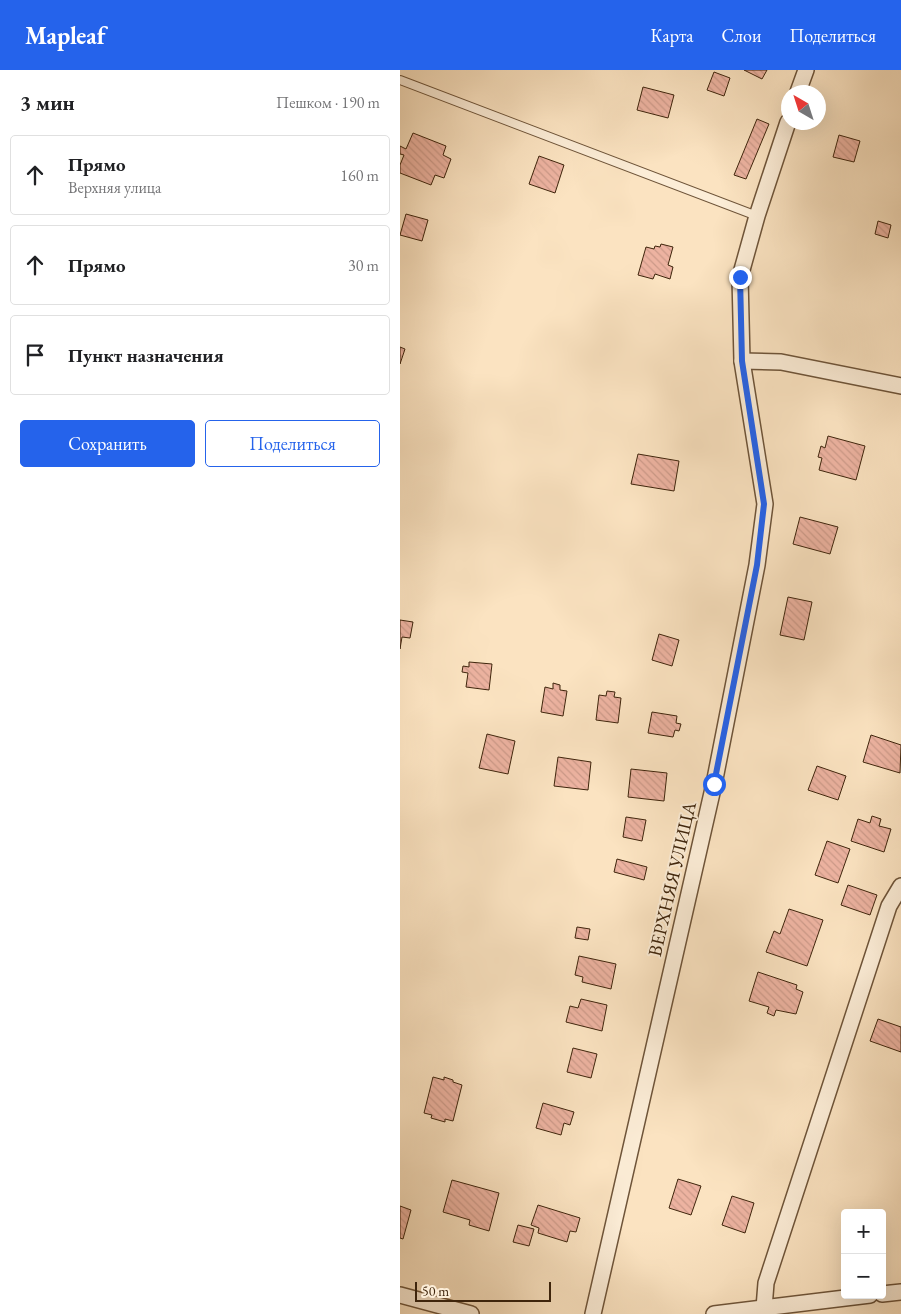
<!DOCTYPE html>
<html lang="ru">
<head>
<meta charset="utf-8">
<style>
	body { margin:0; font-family:"EB Garamond",serif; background:#f2f2f2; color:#202124 }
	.controls { position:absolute; right:15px; bottom:15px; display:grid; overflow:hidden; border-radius:5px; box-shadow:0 5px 20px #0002 }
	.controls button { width:45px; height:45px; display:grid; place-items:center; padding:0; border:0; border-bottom:1px solid #e0e0e0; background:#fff; color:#202124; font:25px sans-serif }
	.compass { position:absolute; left:381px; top:15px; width:45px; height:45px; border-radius:50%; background:#fff; box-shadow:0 5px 20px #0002; rotate:321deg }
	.scale { position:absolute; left:15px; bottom:12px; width:136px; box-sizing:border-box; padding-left:5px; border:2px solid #3f250c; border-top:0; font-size:14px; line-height:18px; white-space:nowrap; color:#3f250c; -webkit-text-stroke:4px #fcedd7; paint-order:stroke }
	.stop { position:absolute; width:15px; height:15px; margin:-11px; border:4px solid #2563eb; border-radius:50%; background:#fff }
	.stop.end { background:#2563eb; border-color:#fff; box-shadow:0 1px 5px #0008 }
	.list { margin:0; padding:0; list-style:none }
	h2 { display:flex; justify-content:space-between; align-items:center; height:65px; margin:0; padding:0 20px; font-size:21px }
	h2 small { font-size:16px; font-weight:400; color:#757577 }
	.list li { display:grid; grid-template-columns:32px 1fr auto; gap:15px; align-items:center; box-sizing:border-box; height:80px; margin:0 10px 10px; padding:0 10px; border:1px solid #e0e0e0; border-radius:5px }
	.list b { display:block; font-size:19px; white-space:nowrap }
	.list p { margin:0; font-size:16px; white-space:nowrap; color:#757577 }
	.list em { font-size:16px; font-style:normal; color:#757577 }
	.actions { display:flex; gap:10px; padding:15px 20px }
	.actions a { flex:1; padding:11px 0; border:1px solid #2563eb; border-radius:5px; text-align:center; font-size:18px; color:#2563eb }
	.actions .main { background:#2563eb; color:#fff }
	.icon { flex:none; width:28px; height:28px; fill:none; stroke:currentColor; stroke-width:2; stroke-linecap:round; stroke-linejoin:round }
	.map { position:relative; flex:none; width:501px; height:1244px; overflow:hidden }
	header { display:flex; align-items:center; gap:30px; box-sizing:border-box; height:70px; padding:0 25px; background:#2563eb; color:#fff }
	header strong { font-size:24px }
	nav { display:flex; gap:28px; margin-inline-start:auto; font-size:18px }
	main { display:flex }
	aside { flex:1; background:#fff }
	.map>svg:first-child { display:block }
	.building { fill:url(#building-back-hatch); stroke:#3f250c }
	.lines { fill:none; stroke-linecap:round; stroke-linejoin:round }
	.lane-casing { stroke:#6e5439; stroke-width:10 }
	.street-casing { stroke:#6e5439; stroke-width:18 }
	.lane { stroke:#fcedd7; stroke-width:8 }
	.street { stroke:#fcedd7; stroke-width:15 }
	.route { stroke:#2563eb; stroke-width:6 }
	.labels { text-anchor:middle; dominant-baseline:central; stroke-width:4; stroke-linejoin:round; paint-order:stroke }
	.street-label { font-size:19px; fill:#3f250c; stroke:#fcedd7 }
</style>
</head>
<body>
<header>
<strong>Mapleaf</strong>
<nav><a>Карта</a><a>Слои</a><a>Поделиться</a></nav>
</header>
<main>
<aside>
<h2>3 мин<small>Пешком · 190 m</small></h2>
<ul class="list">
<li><svg class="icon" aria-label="ahead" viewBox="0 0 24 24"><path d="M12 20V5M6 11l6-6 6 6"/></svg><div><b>Прямо</b><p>Верхняя улица</p></div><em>160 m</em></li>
<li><svg class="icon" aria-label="ahead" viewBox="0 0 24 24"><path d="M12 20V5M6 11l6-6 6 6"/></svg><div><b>Прямо</b></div><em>30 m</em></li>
<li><svg class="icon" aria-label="arrive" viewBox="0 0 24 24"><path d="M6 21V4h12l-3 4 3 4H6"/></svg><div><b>Пункт назначения</b></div></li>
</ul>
<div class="actions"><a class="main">Сохранить</a><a>Поделиться</a></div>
</aside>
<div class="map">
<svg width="501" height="1244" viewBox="0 0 501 1244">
	<defs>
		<pattern id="building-back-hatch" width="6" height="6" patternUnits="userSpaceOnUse" patternTransform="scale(1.25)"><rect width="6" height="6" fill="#edb3a1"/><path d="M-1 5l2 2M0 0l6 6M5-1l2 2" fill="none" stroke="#cc9a89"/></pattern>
	</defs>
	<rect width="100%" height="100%" fill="#fbe3c1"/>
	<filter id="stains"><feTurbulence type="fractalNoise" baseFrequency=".004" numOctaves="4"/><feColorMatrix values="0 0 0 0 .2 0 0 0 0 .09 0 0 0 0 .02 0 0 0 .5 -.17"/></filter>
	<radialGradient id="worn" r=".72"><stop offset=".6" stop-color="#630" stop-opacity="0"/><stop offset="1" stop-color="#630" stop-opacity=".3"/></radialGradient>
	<g class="building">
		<path d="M344 0H367L362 9Z"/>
		<path d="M314 2 330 8 324 26 307 20Z"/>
		<path d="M243 17 274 25 268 48 237 40Z"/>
		<path d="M357 49 369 54 346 109 334 105Z"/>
		<path d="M13 63 46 76 43 85 51 89 44 108 35 105 31 115 0 103V95L4 85 0 84V76L6 79Z"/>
		<path d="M439 65 460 71 454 92 433 87Z"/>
		<path d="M139 86 164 95 155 123 129 114Z"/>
		<path d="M6 144 28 150 22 171 0 165Z"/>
		<path d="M478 151 491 155 488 168 475 164Z"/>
		<path d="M261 174 273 177 268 195 273 197 270 209 255 204 253 209 238 205 246 177 254 179 255 176 260 177Z"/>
		<path d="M0 277 5 279 0 294Z"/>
		<path d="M428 366 465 376 456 410 419 400 422 388 418 387 421 376 425 378Z"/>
		<path d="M238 384 279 391 274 421 231 414Z"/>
		<path d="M400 447 438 457 430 484 393 474Z"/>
		<path d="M388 527 412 532 404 570 380 565Z"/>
		<path d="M0 550 13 552 10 568 2 567 0 579Z"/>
		<path d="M259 564 279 570 272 596 252 590Z"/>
		<path d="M69 592 92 594 89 620 66 617 68 603 62 602 63 596 69 597Z"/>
		<path d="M153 613 160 615V620L167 621 163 646 141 642 145 617 153 619Z"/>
		<path d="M207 621 215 622 214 627 221 628 218 653 196 650 199 625 206 626Z"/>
		<path d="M252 642 277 646 276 653 281 654 279 661 275 660 273 667 248 663Z"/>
		<path d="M87 664 115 671 108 704 79 698Z"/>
		<path d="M471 665 501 675 500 703 463 692Z"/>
		<path d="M158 687 191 692 188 720 154 716Z"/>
		<path d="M417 696 446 706 438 730 408 720Z"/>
		<path d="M231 699 267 703 264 731 228 727Z"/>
		<path d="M472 746 481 749 479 756 491 759 484 782 451 771 458 749 470 753Z"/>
		<path d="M226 747 246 750 242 771 223 767Z"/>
		<path d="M427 771 450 779 438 813 415 805Z"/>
		<path d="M217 789 247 797 244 810 214 802Z"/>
		<path d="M448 815 477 825 470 845 441 835Z"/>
		<path d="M389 839 423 850 407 896 366 882 374 861 380 864Z"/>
		<path d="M177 857 190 859 188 870 175 868Z"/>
		<path d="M179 886 216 894 211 919 182 912 183 907 175 905Z"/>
		<path d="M358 902 397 915 396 919 403 922 396 944 376 940 374 946 367 943 369 937 349 931Z"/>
		<path d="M181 929 207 935 202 961 166 952 170 936 178 938Z"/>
		<path d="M478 949 501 957V982L470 971Z"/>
		<path d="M173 978 197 984 191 1008 167 1002Z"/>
		<path d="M33 1007 44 1010V1007L53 1010V1012L62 1015 53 1051 45 1049V1052L31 1048 32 1045 24 1043Z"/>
		<path d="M143 1033 174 1042 170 1055 164 1053 161 1065 136 1058Z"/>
		<path d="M278 1109 301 1116 291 1145 269 1138Z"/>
		<path d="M52 1110 99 1123 89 1161 69 1155 70 1150 43 1142Z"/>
		<path d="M332 1126 354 1133 345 1163 322 1155Z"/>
		<path d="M138 1135 180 1148 176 1162 170 1161 167 1172 138 1163 139 1158 131 1155Z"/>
		<path d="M0 1136 11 1140 3 1169 0 1168Z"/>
		<path d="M118 1155 134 1159 129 1176 113 1172Z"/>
	</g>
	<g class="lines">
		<g class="lane-casing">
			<path id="lane" d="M0 10 357 146"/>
		</g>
		<g class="street-casing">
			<g id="street">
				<path d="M398 22 406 0"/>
				<path d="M342 291 381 292 501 316"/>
				<path d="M482 1224 501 1222"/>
				<path d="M0 1225 71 1244"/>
				<path d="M364 1238 366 1213 489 836 501 816"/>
				<path d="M193 1244 314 714 357 495 365 434 342 291 340 207 357 146 388 52"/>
				<path d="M314 1244 470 1225"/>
			</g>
		</g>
		<use href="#lane" class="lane"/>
		<use href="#street" class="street"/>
	</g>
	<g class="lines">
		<path class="route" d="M314 714 357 495 364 434 342 291 340 207"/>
	</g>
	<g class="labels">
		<g class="street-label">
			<text transform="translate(272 809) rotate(-77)">ВЕРХНЯЯ УЛИЦА</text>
		</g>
	</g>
	<rect width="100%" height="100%" filter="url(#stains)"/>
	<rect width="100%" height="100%" fill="url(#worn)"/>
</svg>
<div class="controls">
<button>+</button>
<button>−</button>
</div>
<svg class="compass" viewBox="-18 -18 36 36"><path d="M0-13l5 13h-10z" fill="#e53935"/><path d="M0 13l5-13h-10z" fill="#757577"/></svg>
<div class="scale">50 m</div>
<div class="stop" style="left:314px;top:714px"></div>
<div class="stop end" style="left:340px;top:207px"></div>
</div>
</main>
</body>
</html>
